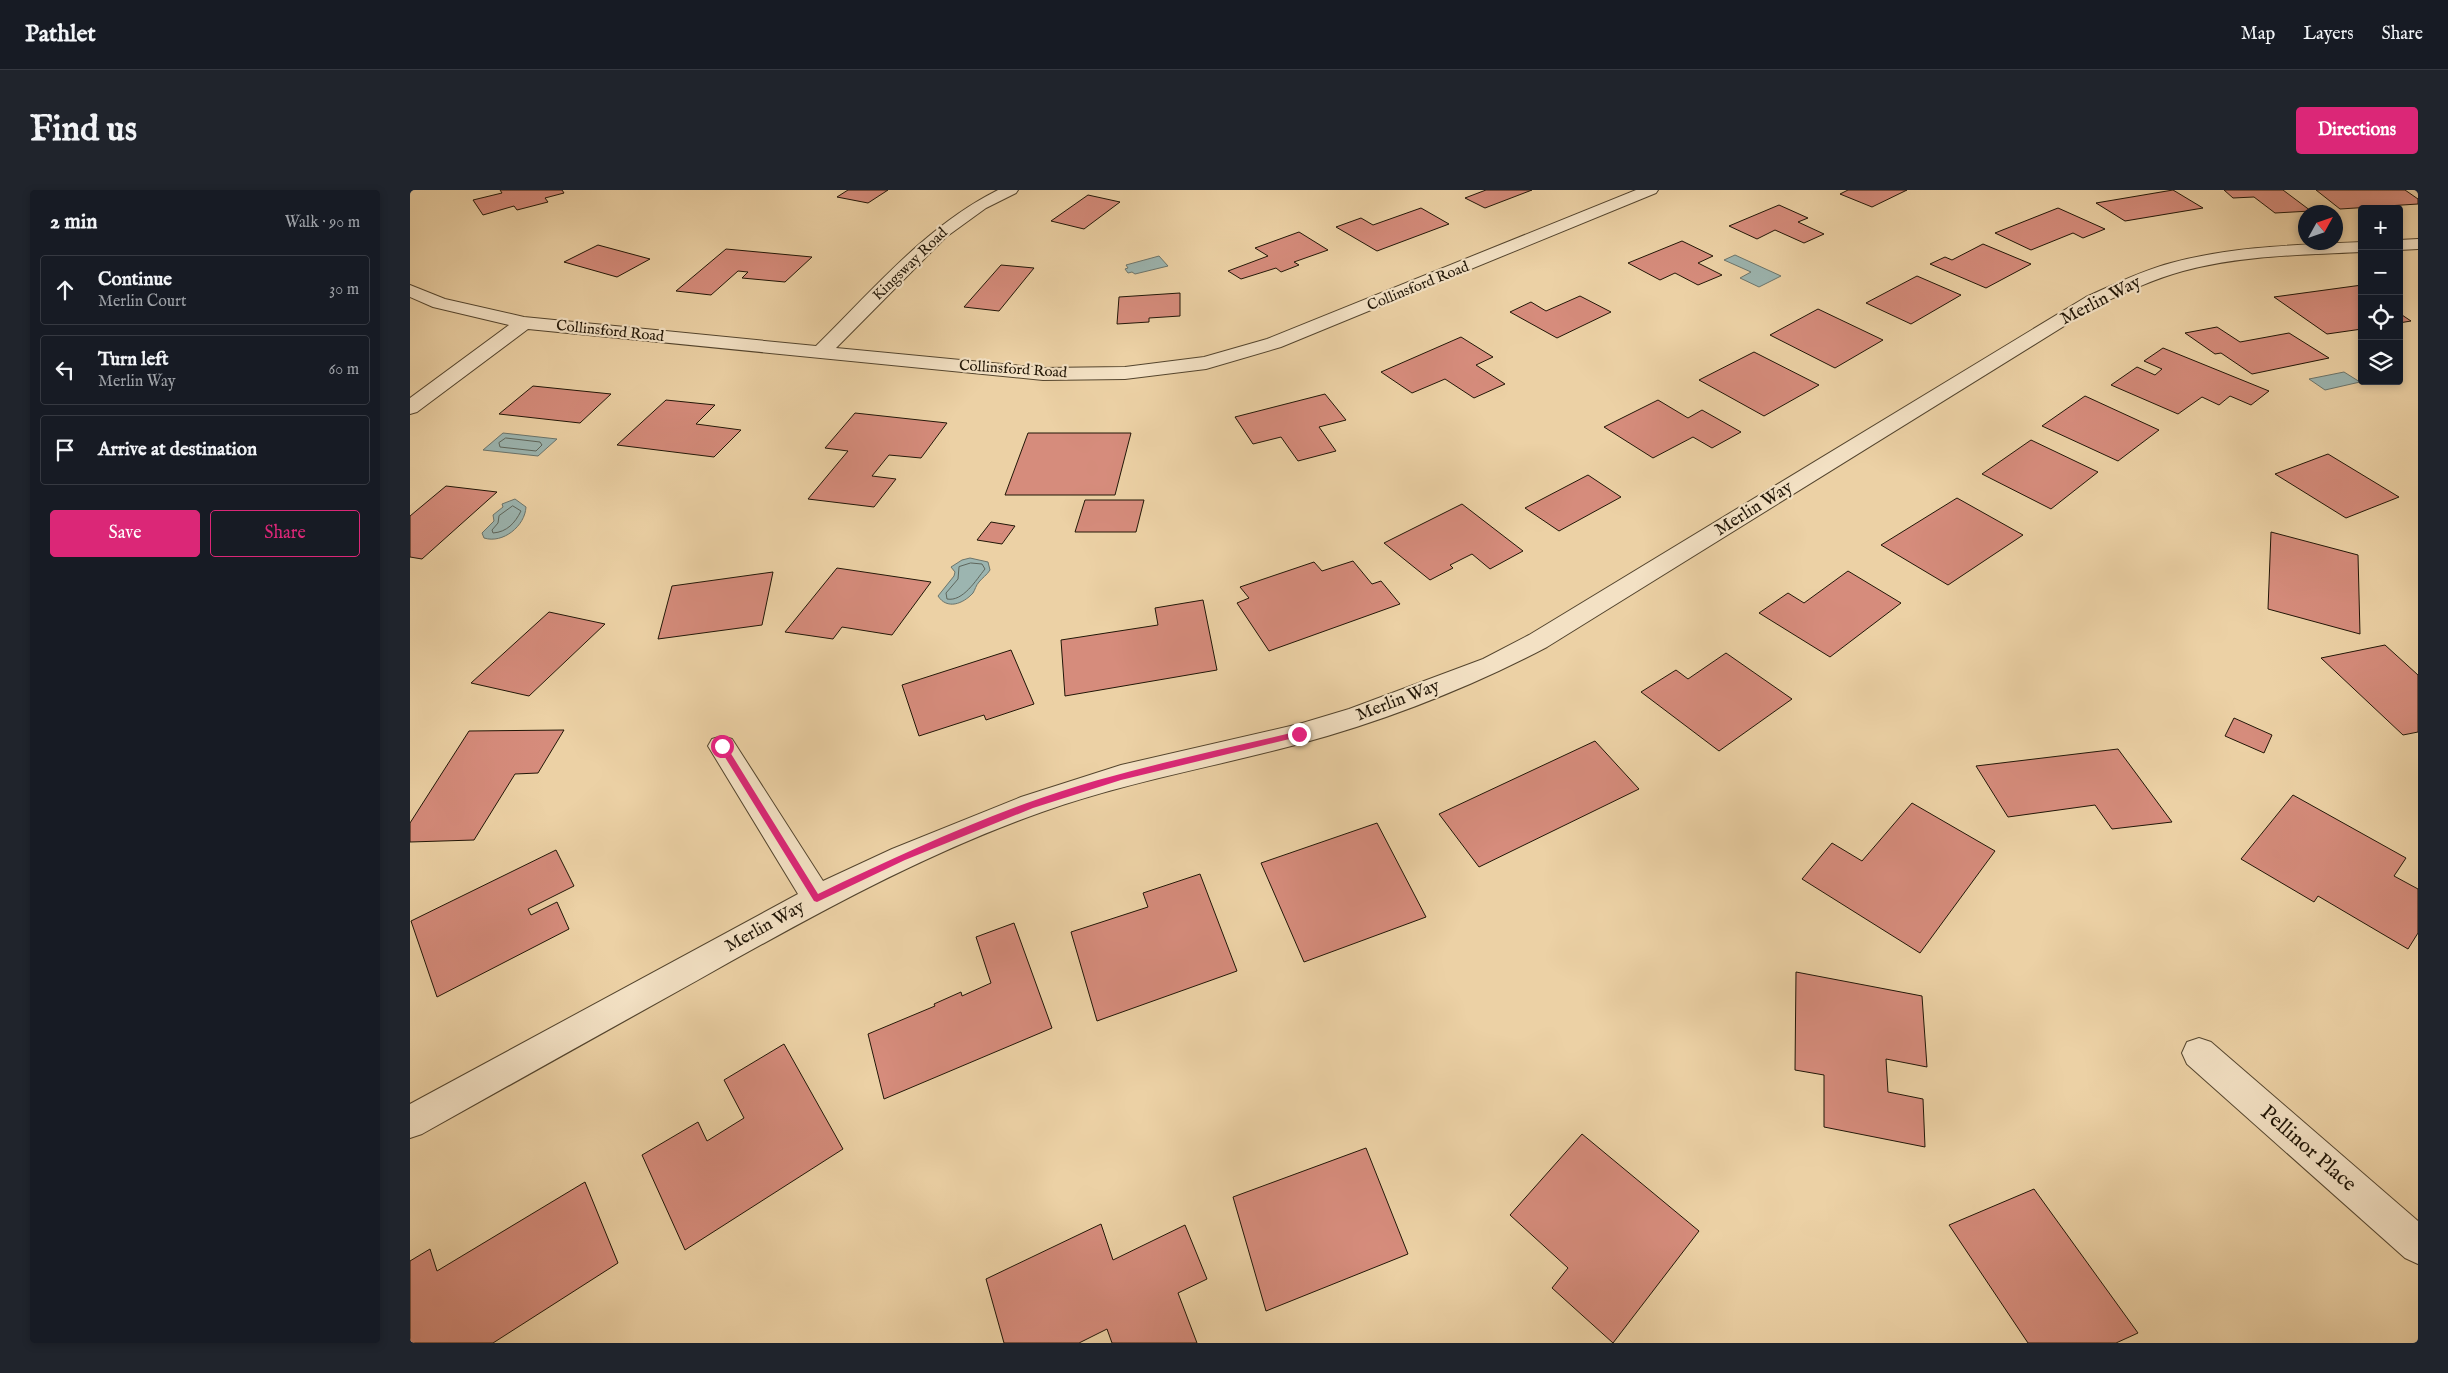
<!DOCTYPE html>
<html lang="en">
<head>
<meta charset="utf-8">
<style>
	body { margin:0; font-family:"IM FELL English",serif; background:#20242c; color:#f1f3f6 }
	.controls { position:absolute; right:15px; top:15px; display:grid; overflow:hidden; border-radius:5px; box-shadow:0 2px 8px #0003 }
	.controls button { width:45px; height:45px; display:grid; place-items:center; padding:0; border:0; border-bottom:1px solid #363941; background:#171b24; color:#f1f3f6; font:25px sans-serif }
	.compass { position:absolute; left:1888px; top:15px; width:45px; height:45px; border-radius:50%; background:#171b24; box-shadow:0 2px 8px #0003; rotate:50deg }
	.stop { position:absolute; width:15px; height:15px; margin:-11px; border:4px solid #db2777; border-radius:50%; background:#fff }
	.stop.end { background:#db2777; border-color:#fff; box-shadow:0 1px 5px #0008 }
	.list { margin:0; padding:0; list-style:none }
	h2 { display:flex; justify-content:space-between; align-items:center; height:65px; margin:0; padding:0 20px; font-size:21px }
	h2 small { font-size:16px; font-weight:400; color:#9ea1a6 }
	.list li { display:grid; grid-template-columns:32px 1fr auto; gap:15px; align-items:center; box-sizing:border-box; height:70px; margin:0 10px 10px; padding:0 10px; border:1px solid #363941; border-radius:5px }
	.list b { display:block; font-size:19px; white-space:nowrap }
	.list p { margin:0; font-size:16px; white-space:nowrap; color:#9ea1a6 }
	.list em { font-size:16px; font-style:normal; color:#9ea1a6 }
	.actions { display:flex; gap:10px; padding:15px 20px }
	.actions a { flex:1; padding:11px 0; border:1px solid #db2777; border-radius:5px; text-align:center; font-size:18px; color:#db2777 }
	.actions .main { background:#db2777; color:#fff }
	.icon { flex:none; width:28px; height:28px; fill:none; stroke:currentColor; stroke-width:2; stroke-linecap:round; stroke-linejoin:round }
	.map { position:relative; flex:none; width:2008px; height:1153px; overflow:hidden; border-radius:5px }
	header { display:flex; align-items:center; gap:30px; box-sizing:border-box; height:70px; padding:0 25px; background:#171b24; border-bottom:1px solid #363941 }
	header strong { font-size:24px }
	nav { display:flex; gap:28px; margin-inline-start:auto; font-size:18px }
	.intro { display:flex; align-items:center; justify-content:space-between; box-sizing:border-box; height:120px; padding:0 30px }
	h1 { margin:0; font-size:35px }
	.button { padding:12px 22px; border-radius:5px; background:#db2777; color:#fff; font-size:18px; font-weight:700 }
	main { display:flex; gap:30px; padding:0 30px }
	aside { flex:1; background:#171b24; border-radius:5px; box-shadow:0 2px 8px #0003 }
	.map>svg:first-child { display:block }
	.water { fill:#9cb5b0; stroke:#6b756c }
	.lines { fill:none; stroke-linecap:round; stroke-linejoin:round }
	.shore { stroke:#5e665c; stroke-width:1 }
	.building { fill:#d68c7c; stroke:#211607 }
	.minor-casing { stroke:#54452e; stroke-width:2 }
	.minor { fill:#f3e1c4; fill-rule:evenodd }
	.route { fill:#db2777 }
	.labels { text-anchor:middle; dominant-baseline:central; stroke-width:4.5; stroke-linejoin:round; paint-order:stroke }
	.far-street-label { font-size:15px; fill:#211607; stroke:#f3e1c4 }
	.street-label { font-size:18px; fill:#211607; stroke:#f3e1c4 }
	.near-street-label { font-size:21px; fill:#211607; stroke:#f3e1c4 }
</style>
</head>
<body>
<header>
<strong>Pathlet</strong>
<nav><a>Map</a><a>Layers</a><a>Share</a></nav>
</header>
<div class="intro"><h1>Find us</h1><a class="button">Directions</a></div>
<main>
<aside>
<h2>2 min<small>Walk · 90 m</small></h2>
<ul class="list">
<li><svg class="icon" aria-label="ahead" viewBox="0 0 24 24"><path d="M12 20V5M6 11l6-6 6 6"/></svg><div><b>Continue</b><p>Merlin Court</p></div><em>30 m</em></li>
<li><svg class="icon" aria-label="left" viewBox="0 0 24 24"><path d="M17 20v-9H6M10 6l-5 5 5 5"/></svg><div><b>Turn left</b><p>Merlin Way</p></div><em>60 m</em></li>
<li><svg class="icon" aria-label="arrive" viewBox="0 0 24 24"><path d="M6 21V4h12l-3 4 3 4H6"/></svg><div><b>Arrive at destination</b></div></li>
</ul>
<div class="actions"><a class="main">Save</a><a>Share</a></div>
</aside>
<div class="map">
<svg width="2008" height="1153" viewBox="0 0 2008 1153">
	<rect width="100%" height="100%" fill="#ecd1a5"/>
	<filter id="stains"><feTurbulence type="fractalNoise" baseFrequency=".004" numOctaves="4"/><feColorMatrix values="0 0 0 0 .2 0 0 0 0 .09 0 0 0 0 .02 0 0 0 .5 -.17"/></filter>
	<radialGradient id="worn" r=".72"><stop offset=".6" stop-color="#630" stop-opacity="0"/><stop offset="1" stop-color="#630" stop-opacity=".3"/></radialGradient>
	<g class="water">
		<path d="M1325 65 1371 86 1349 97 1330 88 1341 82 1314 70Z"/>
		<path d="M749 66 758 76 725 84 722 82 718 83 715 79 718 78 716 75Z"/>
		<path d="M1934 182 1950 192 1915 200 1899 189Z"/>
		<path d="M93 243 147 249 128 266 73 260Z"/>
		<path d="M105 309 116 317C115 336 93 354 74 348L72 343 84 331 83 325 93 317 92 314Z"/>
		<path d="M560 368 578 372 580 380C577 385 572 388 569 392 566 395 565 400 563 403 553 414 537 420 528 406L544 386 545 382 541 377 552 370Z"/>
	</g>
	<g class="lines">
		<g class="shore">
			<path d="M96 248 130 252 132 255 126 261 90 257 89 253Z"/>
			<path d="M103 316 111 321C105 333 97 342 83 343L82 340 88 333 89 326Z"/>
			<path d="M561 373 572 374 575 379C566 390 553 412 537 409L536 403 548 389 549 377Z"/>
		</g>
	</g>
	<g class="building">
		<path d="M90 0H152L154 3 135 8 138 12 107 20 104 16 73 25 63 10 92 3Z"/>
		<path d="M438 0H478L458 13 427 7Z"/>
		<path d="M1076 0H1122L1075 18 1055 8Z"/>
		<path d="M1438 0H1497L1462 17 1430 4Z"/>
		<path d="M1763 0 1793 18 1715 31 1686 13Z"/>
		<path d="M1814 0H1873L1901 21 1865 23 1844 7 1823 8Z"/>
		<path d="M1906 0H1995L2008 9V14L1930 19Z"/>
		<path d="M678 5 710 12 674 39 641 31Z"/>
		<path d="M1369 15 1398 28 1388 32 1414 44 1394 53 1365 40 1347 49 1319 36Z"/>
		<path d="M1011 18 1039 34 967 61 926 37 951 28 963 35Z"/>
		<path d="M1648 18 1695 39 1673 48 1663 43 1621 60 1585 43Z"/>
		<path d="M889 42 918 60 884 72 889 75 871 82 866 78 831 89 818 81 858 66 845 58Z"/>
		<path d="M1272 51 1303 66 1288 73 1312 85 1288 95 1265 83 1250 90 1218 73Z"/>
		<path d="M1573 54 1621 74 1576 98 1520 74 1535 67 1542 70Z"/>
		<path d="M188 55 240 69 207 87 154 72Z"/>
		<path d="M316 59 402 67 375 92 332 88 338 82 328 81 301 105 266 101Z"/>
		<path d="M591 75 624 78 589 121 554 117Z"/>
		<path d="M1507 86 1551 105 1501 134 1456 113Z"/>
		<path d="M1952 95V139L1917 144 1864 107Z"/>
		<path d="M770 103V126L739 128V132L707 134 709 107Z"/>
		<path d="M1170 106 1201 122 1147 148 1100 122 1121 112 1136 121Z"/>
		<path d="M1408 119 1473 150 1425 178 1360 145Z"/>
		<path d="M1989 123 2001 131 1989 133Z"/>
		<path d="M1807 137 1830 152 1879 143 1919 168 1842 184 1811 163 1805 164 1775 143Z"/>
		<path d="M1051 147 1083 167 1066 175 1095 194 1064 208 1035 189 1002 203 971 182Z"/>
		<path d="M1753 158 1859 201 1841 215 1820 206 1809 215 1792 207 1768 224 1701 195 1727 177 1745 185 1752 179 1734 171Z"/>
		<path d="M1344 162 1409 195 1354 226 1289 190Z"/>
		<path d="M123 196 201 204 170 233 89 224Z"/>
		<path d="M915 204 936 230 909 237 926 261 888 271 871 247 843 254 825 227Z"/>
		<path d="M1675 206 1749 240 1708 271 1632 236Z"/>
		<path d="M256 210 305 215 286 234 331 240 304 267 207 255Z"/>
		<path d="M1248 210 1278 228 1292 220 1331 242 1302 258 1283 247 1243 268 1194 237Z"/>
		<path d="M445 223 537 233 511 268 479 265 462 286 486 289 464 317 398 309 438 261 415 258Z"/>
		<path d="M618 243H721L705 305H595Z"/>
		<path d="M1621 250 1688 282 1641 319 1572 284Z"/>
		<path d="M1918 264 1989 307 1936 328 1865 284Z"/>
		<path d="M1178 285 1211 307 1149 341 1115 318Z"/>
		<path d="M36 296 87 302 12 369 0 367V326Z"/>
		<path d="M1547 308 1613 345 1538 395 1471 355Z"/>
		<path d="M675 310H734L726 342H665Z"/>
		<path d="M1052 314 1113 361 1080 379 1062 364 1040 375 1043 378 1020 390 974 353Z"/>
		<path d="M581 332 605 336 592 354 567 350Z"/>
		<path d="M1861 342 1948 365 1950 444 1858 419Z"/>
		<path d="M943 371 962 394 971 391 990 414 859 461 827 413 839 408 830 397 904 372 912 381Z"/>
		<path d="M427 378 521 392 482 445 432 437 423 449 375 442Z"/>
		<path d="M1438 381 1491 413 1420 467 1349 423 1378 403 1394 413Z"/>
		<path d="M363 382 352 435 248 449 262 396Z"/>
		<path d="M793 410 807 480 655 506 651 450 748 435 745 418Z"/>
		<path d="M139 422 195 434 119 506 61 493Z"/>
		<path d="M1975 455 2008 485V542L1993 545 1911 468Z"/>
		<path d="M601 460 624 514 576 530 574 525 509 546 492 495Z"/>
		<path d="M1316 463 1382 509 1309 561 1231 502 1266 480 1278 489Z"/>
		<path d="M1824 528 1862 545 1854 563 1815 546Z"/>
		<path d="M154 540 128 583 105 584 64 650 0 652V633L59 541Z"/>
		<path d="M1185 551 1229 599 1069 677 1029 624Z"/>
		<path d="M1708 559 1762 632 1702 639 1685 615 1598 627 1566 576Z"/>
		<path d="M1883 605 1996 668 1984 686 2008 699V743L1998 759 1908 706 1904 712 1831 669Z"/>
		<path d="M1502 613 1585 661 1510 763 1392 689 1422 653 1452 671Z"/>
		<path d="M967 633 1016 727 894 772 851 673Z"/>
		<path d="M146 660 164 696 118 719 121 725 147 712 159 739 27 807 1 731Z"/>
		<path d="M790 684 827 781 687 831 661 742 738 717 733 703Z"/>
		<path d="M604 733 642 838 474 909 458 844 525 816 524 814 551 802 552 806 581 793 566 747Z"/>
		<path d="M1386 782 1512 806 1517 877 1476 869 1478 902 1513 909 1515 957 1414 937V885L1385 880Z"/>
		<path d="M374 854 433 959 275 1060 232 965 288 932 297 951 334 928 314 890Z"/>
		<path d="M1172 944 1289 1041 1203 1153 1142 1098 1158 1078 1100 1025Z"/>
		<path d="M956 958 998 1064 856 1121 823 1007Z"/>
		<path d="M175 992 208 1073 83 1153H0V1071L20 1059 27 1081Z"/>
		<path d="M1624 999 1728 1143 1706 1153H1618L1539 1035Z"/>
		<path d="M691 1034 703 1070 775 1035 797 1089 768 1103 787 1153H702L697 1139 669 1153H594L576 1089Z"/>
	</g>
	<g class="lines">
		<g class="minor-casing">
			<g id="minor">
				<path d="M588 0H608L606 3 576 18 536 47 426 158 633 178 715 177 794 167 857 149 1226 0H1248L1246 3 871 157 796 179 715 189 633 190 118 139 7 222 0 224V208L99 135 23 117 0 107V95L35 109 114 127 406 156C463 100 516 36 588 0Z"/>
				<path d="M2008 49V59L1989 60V50Z"/>
				<path d="M1952 52V62C1893 65 1831 65 1773 81 1744 89 1716 102 1688 115L1137 457C1059 498 974 531 889 554 804 577 716 592 632 622 511 665 400 727 288 790 196 841 104 892 12 944L0 948V914L388 704 298 556 302 549 312 546 322 549 413 691 482 659 611 607 711 575 889 534 939 519 1073 469 1119 445 1676 107C1703 95 1731 81 1761 73 1823 56 1888 55 1952 52Z"/>
				<path d="M1789 848 1801 852 2008 1031V1074L1995 1068 1777 874 1772 863 1777 852Z"/>
			</g>
		</g>
		<use href="#minor" class="minor"/>
	</g>
	<path class="route" d="M889 541 893 544 892 546 711 590 623 618 495 670 407 712 404 711 308 556 315 554 408 704C477 671 546 639 617 613 705 581 798 563 889 541Z"/>
	<g class="labels">
		<g class="far-street-label">
			<text transform="translate(500 74) rotate(-44)">Kingsway Road</text>
			<text transform="translate(1008 96) rotate(-22)">Collinsford Road</text>
			<text transform="translate(200 141) rotate(6)">Collinsford Road</text>
			<text transform="translate(603 179) rotate(4)">Collinsford Road</text>
		</g>
		<g class="street-label">
			<text transform="translate(1691 111) rotate(-27)">Merlin Way</text>
			<text transform="translate(1344 319) rotate(-32)">Merlin Way</text>
			<text transform="translate(988 511) rotate(-21)">Merlin Way</text>
			<text transform="translate(355 737) rotate(-29)">Merlin Way</text>
		</g>
		<g class="near-street-label">
			<text transform="translate(1898 959) rotate(41)">Pellinor Place</text>
		</g>
	</g>
	<rect width="100%" height="100%" filter="url(#stains)"/>
	<rect width="100%" height="100%" fill="url(#worn)"/>
</svg>
<div class="controls">
<button>+</button>
<button>−</button>
<button><svg class="icon" aria-label="locate" viewBox="0 0 24 24"><circle cx="12" cy="12" r="6"/><path d="M12 2v4M12 18v4M2 12h4M18 12h4"/></svg></button>
<button><svg class="icon" aria-label="layers" viewBox="0 0 24 24"><path d="M12 4l9 5-9 5-9-5zM3 14l9 5 9-5"/></svg></button>
</div>
<svg class="compass" viewBox="-18 -18 36 36"><path d="M0-13l5 13h-10z" fill="#e53935"/><path d="M0 13l5-13h-10z" fill="#9ea1a6"/></svg>
<div class="stop" style="left:312px;top:556px"></div>
<div class="stop end" style="left:889px;top:544px"></div>
</div>
</main>
</body>
</html>
